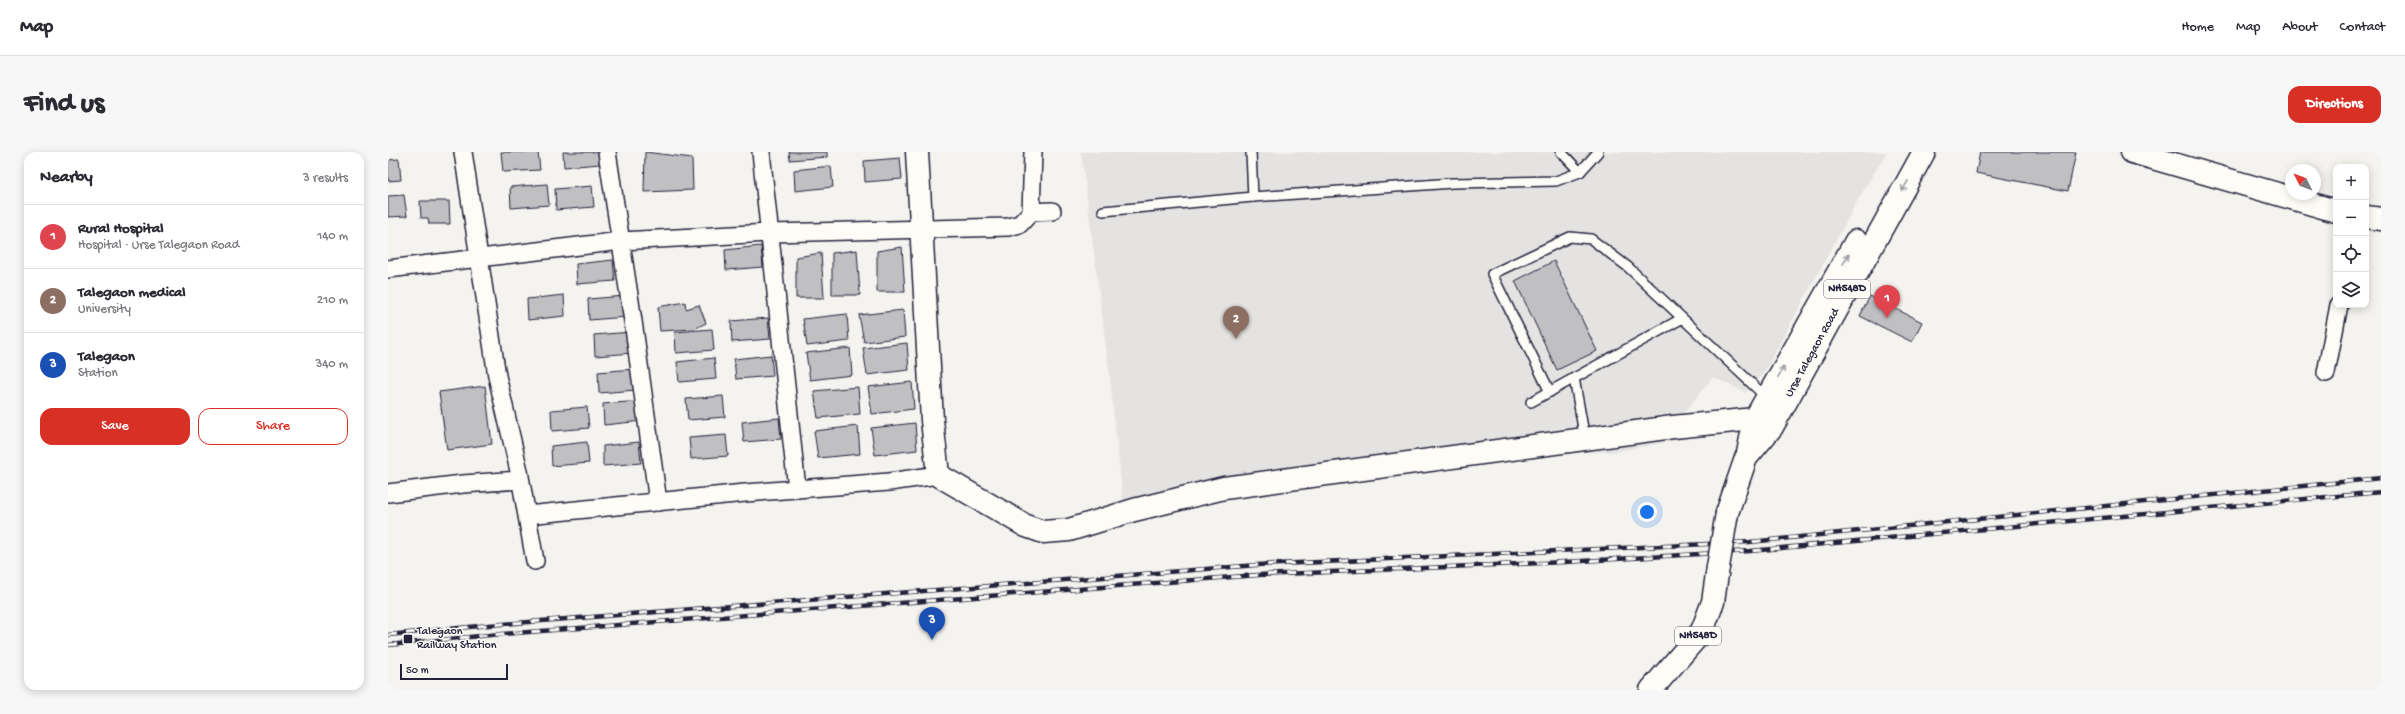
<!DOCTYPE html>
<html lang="en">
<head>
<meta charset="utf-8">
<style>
	body { margin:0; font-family:"Gochi Hand",sans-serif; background:#f7f7f7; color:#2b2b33 }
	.controls { position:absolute; right:12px; top:12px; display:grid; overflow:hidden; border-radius:8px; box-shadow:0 2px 10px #0003 }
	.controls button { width:36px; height:36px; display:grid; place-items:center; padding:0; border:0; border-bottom:1px solid #e1e1e2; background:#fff; color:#2b2b33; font:20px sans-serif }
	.compass { position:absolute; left:1897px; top:12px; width:36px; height:36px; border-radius:50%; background:#fff; box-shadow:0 2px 10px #0003; rotate:312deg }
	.scale { position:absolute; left:12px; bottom:10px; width:108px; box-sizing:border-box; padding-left:4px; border:2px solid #22223b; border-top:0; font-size:11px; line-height:14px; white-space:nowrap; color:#22223b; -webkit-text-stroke:3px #fdfcf7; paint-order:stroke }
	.you { position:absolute; left:1259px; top:360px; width:14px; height:14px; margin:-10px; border:3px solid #fff; border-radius:50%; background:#1a73e8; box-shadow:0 0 0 6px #1a73e833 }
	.badge { display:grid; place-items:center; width:26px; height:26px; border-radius:50%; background:#d93025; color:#fff; font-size:13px; font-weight:700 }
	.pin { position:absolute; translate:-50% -33px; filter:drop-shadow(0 1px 2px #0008) }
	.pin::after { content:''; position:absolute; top:21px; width:14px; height:12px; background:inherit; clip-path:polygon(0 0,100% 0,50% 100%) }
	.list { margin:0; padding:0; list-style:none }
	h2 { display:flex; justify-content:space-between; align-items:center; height:52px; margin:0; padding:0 16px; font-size:17px }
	h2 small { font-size:13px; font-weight:400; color:#7c7c81 }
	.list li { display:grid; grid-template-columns:26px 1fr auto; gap:12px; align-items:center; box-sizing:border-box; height:64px; padding:0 16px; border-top:1px solid #e1e1e2 }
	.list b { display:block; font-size:15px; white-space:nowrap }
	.list p { margin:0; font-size:13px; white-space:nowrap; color:#7c7c81 }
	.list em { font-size:13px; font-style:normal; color:#7c7c81 }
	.actions { display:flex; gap:8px; padding:12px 16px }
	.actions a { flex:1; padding:9px 0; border:1px solid #d93025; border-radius:12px; text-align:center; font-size:14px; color:#d93025 }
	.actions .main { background:#d93025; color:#fff }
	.icon { flex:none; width:22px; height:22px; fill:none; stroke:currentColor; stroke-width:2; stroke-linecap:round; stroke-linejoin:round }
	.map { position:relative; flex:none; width:1993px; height:538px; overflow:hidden; border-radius:12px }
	header { display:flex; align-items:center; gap:24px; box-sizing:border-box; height:56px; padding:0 20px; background:#fff; border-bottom:1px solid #e1e1e2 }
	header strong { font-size:19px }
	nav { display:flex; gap:22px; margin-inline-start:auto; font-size:14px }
	.intro { display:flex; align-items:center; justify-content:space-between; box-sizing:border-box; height:96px; padding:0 24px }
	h1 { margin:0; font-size:28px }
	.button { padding:10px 18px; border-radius:12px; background:#d93025; color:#fff; font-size:14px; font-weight:700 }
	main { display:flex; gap:24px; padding:0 24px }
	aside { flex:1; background:#fff; border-radius:12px; box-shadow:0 2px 10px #0003 }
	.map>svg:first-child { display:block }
	.built { fill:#e4e3e2 }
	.building { fill:#c0bfc2; stroke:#22223b }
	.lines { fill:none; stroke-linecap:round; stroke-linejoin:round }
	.lane-casing { stroke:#22223b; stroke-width:12 }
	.street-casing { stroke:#22223b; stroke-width:20 }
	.secondary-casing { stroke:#22223b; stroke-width:25 }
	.highway-casing { stroke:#22223b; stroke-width:25 }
	.lane { stroke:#fdfcf7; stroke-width:9 }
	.street { stroke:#fdfcf7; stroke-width:17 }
	.secondary { stroke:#fdfcf7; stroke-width:22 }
	.highway { stroke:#fdfcf7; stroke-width:22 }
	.rail-casing { stroke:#22223b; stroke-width:4.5 }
	.rail { stroke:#fdfcf7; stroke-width:3; stroke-dasharray:9; stroke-linecap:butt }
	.highway-bridge-casing { stroke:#22223b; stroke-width:25; stroke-linecap:butt }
	.highway-bridge { stroke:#fdfcf7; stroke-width:22 }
	.oneway { stroke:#9a9aa2 }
	.poi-dot { fill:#22223b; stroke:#fdfcf7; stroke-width:1.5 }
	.labels { text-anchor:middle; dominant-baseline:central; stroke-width:3; stroke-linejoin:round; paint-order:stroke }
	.shield { fill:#fdfcf7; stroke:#646373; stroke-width:1 }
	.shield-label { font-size:11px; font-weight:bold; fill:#22223b }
	.street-label { font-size:12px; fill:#22223b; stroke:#fdfcf7 }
	.poi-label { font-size:12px; fill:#22223b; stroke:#fdfcf7; text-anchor:start }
</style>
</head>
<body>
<header>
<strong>Map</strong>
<nav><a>Home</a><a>Map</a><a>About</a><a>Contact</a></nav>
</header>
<div class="intro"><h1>Find us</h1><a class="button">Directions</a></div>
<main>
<aside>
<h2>Nearby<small>3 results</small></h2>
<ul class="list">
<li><span class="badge" style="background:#e0444e">1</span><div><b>Rural Hospital</b><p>Hospital · Urse Talegaon Road</p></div><em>140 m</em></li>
<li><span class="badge" style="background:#8d6e63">2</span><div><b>Talegaon medical</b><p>University</p></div><em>210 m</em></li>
<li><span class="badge" style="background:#1a4fb4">3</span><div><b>Talegaon</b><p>Station</p></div><em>340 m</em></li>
</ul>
<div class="actions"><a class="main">Save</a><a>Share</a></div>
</aside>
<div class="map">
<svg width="1993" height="538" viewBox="0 0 1993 538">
	<rect width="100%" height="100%" fill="#f4f3ef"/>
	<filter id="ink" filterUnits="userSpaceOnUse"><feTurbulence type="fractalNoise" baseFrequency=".025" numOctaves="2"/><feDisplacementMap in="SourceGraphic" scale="8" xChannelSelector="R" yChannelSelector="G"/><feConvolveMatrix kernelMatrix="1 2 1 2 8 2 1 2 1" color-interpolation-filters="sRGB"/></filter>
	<g filter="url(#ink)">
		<path class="built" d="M693 0H1499L1472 44 1377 219 1358 241 1325 225 1296 261 1301 286 1225 300 1133 299 852 331 735 349 722 226Z"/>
		<g class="building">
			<path d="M113 0H150L152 18 115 20Z"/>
			<path d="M175 0H212L213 12 176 15Z"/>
			<path d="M257 0 304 6 305 38 256 40Z"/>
			<path d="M401 0H439V5L402 8Z"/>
			<path d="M1592 0H1688L1680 39 1588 21Z"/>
			<path d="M512 6 514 27 477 30 476 9Z"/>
			<path d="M11 7 13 28 0 29V8Z"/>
			<path d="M443 14 445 35 407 39 406 18Z"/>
			<path d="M159 32 161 53 123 56 122 35Z"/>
			<path d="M204 34 206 55 168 58 167 37Z"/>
			<path d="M16 43 19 64 0 65V44Z"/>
			<path d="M32 49H61L62 72H41L40 66H33Z"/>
			<path d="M373 94 375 115 338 118 337 98Z"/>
			<path d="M514 95 517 140H489V99Z"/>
			<path d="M469 98 472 143H444V101Z"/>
			<path d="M433 101 436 146H408V105Z"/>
			<path d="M225 108 227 129 189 132 188 112Z"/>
			<path d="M1166 109 1209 199 1169 218 1127 129Z"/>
			<path d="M176 143 177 164 140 168 139 147Z"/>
			<path d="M237 144 239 165 201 168 200 147Z"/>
			<path d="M1482 144 1534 170 1524 190 1472 164Z"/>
			<path d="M297 150 298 157 311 153 318 171 306 177 272 179 270 155Z"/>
			<path d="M515 158 517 185 476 190 471 163Z"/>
			<path d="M459 162 461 189 419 194 415 167Z"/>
			<path d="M380 166 382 187 344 190 343 169Z"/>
			<path d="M324 177 326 198 288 201 287 180Z"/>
			<path d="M243 180 245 201 207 204 206 183Z"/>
			<path d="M519 191 521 218 479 223 475 196Z"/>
			<path d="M462 196 464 223 422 228 418 201Z"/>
			<path d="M383 203 385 224 348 227 346 207Z"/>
			<path d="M326 206 328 227 291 230 289 210Z"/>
			<path d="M246 217 248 238 211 241 210 220Z"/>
			<path d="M524 230 526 257 484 262 480 235Z"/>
			<path d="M97 234 104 292 59 298 51 240Z"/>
			<path d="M470 235 472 262 430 266 426 239Z"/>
			<path d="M335 244 337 265 300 268 298 247Z"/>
			<path d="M252 249 254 269 216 273 215 252Z"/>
			<path d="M199 255 201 276 164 279 163 258Z"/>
			<path d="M391 266 393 287 356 290 354 270Z"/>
			<path d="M527 271 529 298 487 303 483 276Z"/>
			<path d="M470 274 472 302 430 306 426 279Z"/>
			<path d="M338 283 340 304 303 307 301 286Z"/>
			<path d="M199 290 201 311 164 314 163 294Z"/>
			<path d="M251 290 253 311 215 314V294Z"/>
		</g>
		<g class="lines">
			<g class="lane-casing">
				<g id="lane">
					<path d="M863 0 865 45"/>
					<path d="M1173 0 1192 20"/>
					<path d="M715 59 865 45 1065 31 1168 29 1192 20 1210 0"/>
					<path d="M1186 226 1197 287"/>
					<path d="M1162 240 1104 122 1182 85 1203 87 1240 115 1379 246"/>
					<path d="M1143 250 1293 167"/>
				</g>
			</g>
			<g class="street-casing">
				<g id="street">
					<path d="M75 0 109 224 131 319 147 409"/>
					<path d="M219 0 245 169 270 350"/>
					<path d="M373 0 409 337"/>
					<path d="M643 60 664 59"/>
					<path d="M0 117 233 89 383 81 620 75 632 72 643 60 645 0"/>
					<path d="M1938 221 1951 153"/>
					<path d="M0 341 75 332 132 328"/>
					<path d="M139 363 357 341 501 330 550 323"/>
				</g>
			</g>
			<g class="secondary-casing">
				<g id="secondary">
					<path d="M529 0 544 268 550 323 638 374 655 380 681 378 746 358 836 336 1285 275 1367 267"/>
					<path d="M1744 0 1948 59"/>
					<path d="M1978 65 1993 67"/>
				</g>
			</g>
			<g class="highway-casing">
				<g id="highway">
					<path d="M1360 301 1367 267 1468 89"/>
					<path id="s1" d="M1339 361 1358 306 1384 275 1536 0"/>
					<path d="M1263 538 1314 479 1325 450 1330 415"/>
				</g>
			</g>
			<use href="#lane" class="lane"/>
			<use href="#street" class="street"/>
			<use href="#secondary" class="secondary"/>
			<use href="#highway" class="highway"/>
			<g class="rail-casing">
				<g id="rail">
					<path d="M0 483 101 473 869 413 1362 390 1993 326"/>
					<path d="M0 493 102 483 870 423 1177 410 1362 399 1993 340"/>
				</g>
			</g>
			<use href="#rail" class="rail"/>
			<g class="highway-bridge-casing">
				<path id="highway-bridge" d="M1330 415 1339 361"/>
			</g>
			<use href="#highway-bridge" class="highway-bridge"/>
		</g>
		<defs><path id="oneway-shaft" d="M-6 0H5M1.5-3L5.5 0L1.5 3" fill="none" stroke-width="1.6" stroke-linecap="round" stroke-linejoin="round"/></defs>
		<g class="oneway">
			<use href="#oneway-shaft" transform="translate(1517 34) rotate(120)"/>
			<use href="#oneway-shaft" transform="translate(1458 107) rotate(-60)"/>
			<use href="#oneway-shaft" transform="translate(1393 220) rotate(-60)"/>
		</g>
	</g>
	<rect class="poi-dot" x="15" y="482" width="10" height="10" rx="2"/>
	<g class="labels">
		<g class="shield">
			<rect x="1436" y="128" width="46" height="18" rx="3"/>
			<rect x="1287" y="475" width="46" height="18" rx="3"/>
		</g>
		<g class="shield-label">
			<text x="1459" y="137">NH548D</text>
			<text x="1310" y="484">NH548D</text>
		</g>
		<g class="street-label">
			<text stroke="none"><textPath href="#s1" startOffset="183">Urse Talegaon Road</textPath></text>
		</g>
		<g class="poi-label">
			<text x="29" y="480">Talegaon<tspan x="29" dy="14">Railway Station</tspan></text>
		</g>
	</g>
</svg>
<div class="controls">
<button>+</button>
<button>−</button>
<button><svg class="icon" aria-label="locate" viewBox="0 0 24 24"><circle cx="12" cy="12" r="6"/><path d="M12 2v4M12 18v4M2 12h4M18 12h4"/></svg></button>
<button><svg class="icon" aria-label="layers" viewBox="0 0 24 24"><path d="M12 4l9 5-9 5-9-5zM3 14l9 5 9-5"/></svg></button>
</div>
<svg class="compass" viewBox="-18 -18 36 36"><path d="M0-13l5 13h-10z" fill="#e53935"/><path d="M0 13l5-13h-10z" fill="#7c7c81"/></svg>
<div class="scale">50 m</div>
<div class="you"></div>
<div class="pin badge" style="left:1499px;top:166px;background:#e0444e">1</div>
<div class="pin badge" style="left:848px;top:187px;background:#8d6e63">2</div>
<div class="pin badge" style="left:544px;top:488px;background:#1a4fb4">3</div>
</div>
</main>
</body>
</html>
